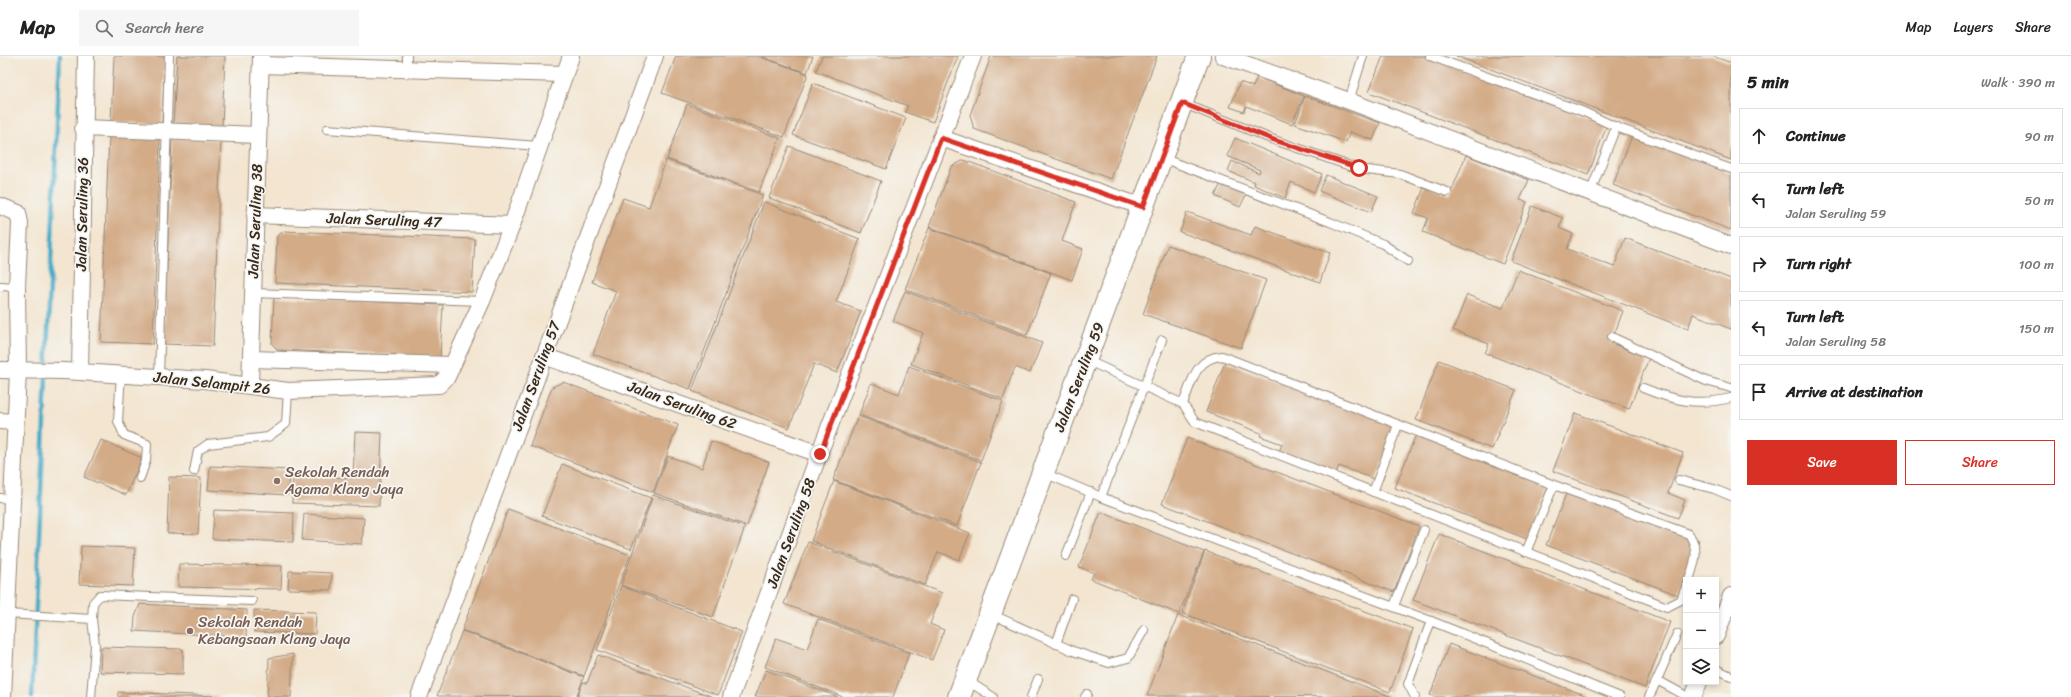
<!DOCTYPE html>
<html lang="en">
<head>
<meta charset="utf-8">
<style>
	body { margin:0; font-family:Sriracha,sans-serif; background:#f6f6f6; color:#222 }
	.controls { position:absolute; right:12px; bottom:12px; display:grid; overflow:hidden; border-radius:0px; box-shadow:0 2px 6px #0003 }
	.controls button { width:36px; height:36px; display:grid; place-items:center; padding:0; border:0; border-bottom:1px solid #e0e0e0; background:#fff; color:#222; font:20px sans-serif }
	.stop { position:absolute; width:12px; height:12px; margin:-9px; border:3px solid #d93025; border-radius:50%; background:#fff }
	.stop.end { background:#d93025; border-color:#fff; box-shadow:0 1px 4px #0008 }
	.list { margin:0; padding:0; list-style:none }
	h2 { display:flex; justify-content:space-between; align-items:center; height:52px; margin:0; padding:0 16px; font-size:17px }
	h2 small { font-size:13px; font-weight:400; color:#767676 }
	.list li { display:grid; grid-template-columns:26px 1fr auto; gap:12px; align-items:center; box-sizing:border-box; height:56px; margin:0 8px 8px; padding:0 8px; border:1px solid #e0e0e0; border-radius:0px }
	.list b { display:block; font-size:15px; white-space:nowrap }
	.list p { margin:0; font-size:13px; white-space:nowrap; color:#767676 }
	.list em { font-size:13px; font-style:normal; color:#767676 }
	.actions { display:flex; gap:8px; padding:12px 16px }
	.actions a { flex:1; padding:9px 0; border:1px solid #d93025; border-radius:0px; text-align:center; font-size:14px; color:#d93025 }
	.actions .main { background:#d93025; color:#fff }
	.icon { flex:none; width:22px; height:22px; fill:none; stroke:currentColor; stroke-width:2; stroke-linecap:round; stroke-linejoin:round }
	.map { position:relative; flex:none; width:1731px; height:641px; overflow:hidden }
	header { display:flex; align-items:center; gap:24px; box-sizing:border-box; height:56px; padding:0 20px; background:#fff; border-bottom:1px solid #e0e0e0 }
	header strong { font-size:19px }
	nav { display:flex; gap:22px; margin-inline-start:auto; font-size:14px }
	.search { width:280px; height:36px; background:#f6f6f6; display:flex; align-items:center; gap:10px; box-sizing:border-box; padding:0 14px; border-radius:0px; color:#767676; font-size:15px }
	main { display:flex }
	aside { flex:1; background:#fff }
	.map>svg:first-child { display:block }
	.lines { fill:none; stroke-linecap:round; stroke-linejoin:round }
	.stream { stroke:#46aac6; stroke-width:4.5 }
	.building { fill:#d3ab87 }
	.lane-casing { stroke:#978877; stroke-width:10 }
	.street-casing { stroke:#978877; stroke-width:18 }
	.secondary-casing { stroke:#978877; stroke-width:24 }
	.lane { stroke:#fff; stroke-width:8 }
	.street { stroke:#fff; stroke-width:16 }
	.secondary { stroke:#fff; stroke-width:22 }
	.route { stroke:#d93025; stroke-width:5 }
	.education-dot { fill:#8d6e63; stroke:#f6f6f2; stroke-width:1.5 }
	.labels { text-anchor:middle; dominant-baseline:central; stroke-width:3.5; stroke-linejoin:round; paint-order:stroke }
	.street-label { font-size:15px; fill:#3b2a1e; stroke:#f6f6f2 }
	.education-label { font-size:15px; fill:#785e54; stroke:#f6f6f2; text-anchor:start }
</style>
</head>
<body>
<header>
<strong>Map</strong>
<div class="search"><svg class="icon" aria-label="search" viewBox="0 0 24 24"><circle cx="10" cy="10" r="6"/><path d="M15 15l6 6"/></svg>Search here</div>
<nav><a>Map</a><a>Layers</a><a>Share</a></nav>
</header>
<main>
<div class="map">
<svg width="1731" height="641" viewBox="0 0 1731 641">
	<rect width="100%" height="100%" fill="#f6f6f2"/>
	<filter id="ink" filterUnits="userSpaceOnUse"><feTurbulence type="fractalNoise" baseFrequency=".025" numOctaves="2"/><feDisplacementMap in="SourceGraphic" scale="8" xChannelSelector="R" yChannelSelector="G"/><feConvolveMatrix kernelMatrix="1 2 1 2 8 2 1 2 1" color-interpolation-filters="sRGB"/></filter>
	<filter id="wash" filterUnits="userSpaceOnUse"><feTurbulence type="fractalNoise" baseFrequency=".012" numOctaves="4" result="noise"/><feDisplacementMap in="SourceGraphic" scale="16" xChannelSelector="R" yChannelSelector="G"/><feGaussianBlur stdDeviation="0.9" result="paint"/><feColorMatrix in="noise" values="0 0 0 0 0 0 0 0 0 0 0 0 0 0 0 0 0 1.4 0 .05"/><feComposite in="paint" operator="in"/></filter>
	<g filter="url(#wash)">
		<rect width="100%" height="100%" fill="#f3e5d0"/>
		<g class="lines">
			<path class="stream" d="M32 641 60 0"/>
		</g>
		<g id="blocks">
			<g class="building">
				<path d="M114 0H165L162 68 111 66Z"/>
				<path d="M177 0H225L222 71 173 69Z"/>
				<path d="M676 0H757L808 18 784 81 662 37Z"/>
				<path d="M761 0H813L807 17Z"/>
				<path d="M822 0H958L933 66 905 56 908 50 816 15Z"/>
				<path d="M991 0H1157L1111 123 974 73 970 59Z"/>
				<path d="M1383 0H1425L1607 69 1588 119 1369 36Z"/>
				<path d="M1456 0H1712L1731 7V104Z"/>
				<path d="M1257 21 1304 40 1292 68 1246 50 1244 56 1230 51 1240 26 1253 31Z"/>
				<path d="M813 27 906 62 886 113 793 79Z"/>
				<path d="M1305 40 1380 67 1373 84 1350 76 1346 86 1295 68Z"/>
				<path d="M687 48 780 82 759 136 667 103Z"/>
				<path d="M109 79 160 81 153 288 101 286Z"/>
				<path d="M1632 80 1731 117V174L1613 129Z"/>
				<path d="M172 82 221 84 213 290 164 288Z"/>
				<path d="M1235 82 1322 118 1314 136 1291 126 1285 142 1254 129 1255 126 1228 115 1232 105 1259 117 1260 114 1227 100Z"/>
				<path d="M789 90 881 125 861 177 769 142Z"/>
				<path d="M1466 99 1529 124 1520 144 1527 146 1503 208 1423 176 1428 162 1414 157 1425 129 1450 139Z"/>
				<path d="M666 104 763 139 690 333 593 298 616 235 592 226 623 142 649 151Z"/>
				<path d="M964 104 1076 146 1062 185 1083 193 1072 224 929 171 951 111Z"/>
				<path d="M1326 119 1378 140 1371 156 1319 135Z"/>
				<path d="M1223 123 1248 135 1240 151 1215 140Z"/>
				<path d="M764 146 860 183 836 246 861 255 837 317 814 308 789 372 692 335Z"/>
				<path d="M1532 150 1563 162 1559 172 1573 178 1567 193 1614 211 1625 182 1731 223V273L1693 258 1688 273 1511 205Z"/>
				<path d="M1187 156 1251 179 1255 170 1330 197 1320 226 1180 176Z"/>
				<path d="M929 172 1051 217 1027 279 905 233Z"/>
				<path d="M284 175 475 183 472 236 275 227 277 180Z"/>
				<path d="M1168 189 1266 224 1241 292 1143 258Z"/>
				<path d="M1518 214 1623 255 1611 287 1649 302 1629 353 1485 297 1489 288 1453 274 1467 239 1503 252Z"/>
				<path d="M905 235 1042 287 1030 317 1015 311 1003 343 911 308 923 277 893 265Z"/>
				<path d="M274 241 443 249 440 301 278 294 272 288Z"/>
				<path d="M1439 304 1516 334 1492 393 1416 364Z"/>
				<path d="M1225 306 1280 327 1281 325 1397 369 1376 424 1339 410 1335 420 1278 398 1282 388 1260 380 1261 377 1206 356Z"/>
				<path d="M909 310 1003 345 981 404 859 359 871 327 899 338Z"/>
				<path d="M563 326 678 369 653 436 530 390 552 331Z"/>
				<path d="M1575 357 1683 397 1668 437 1685 444 1678 462 1553 415Z"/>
				<path d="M858 360 981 406 957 470 833 424Z"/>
				<path d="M355 376 382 377 379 450 292 447 293 419 353 422Z"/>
				<path d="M1417 376 1550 427 1527 483 1395 432Z"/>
				<path d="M1187 382 1419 470 1394 536 1162 448Z"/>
				<path d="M101 384 142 402 126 439 84 421Z"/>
				<path d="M711 385 769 406 747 470 654 437 668 400 702 412Z"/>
				<path d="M562 408 651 442 631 493 542 460Z"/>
				<path d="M210 410 289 414 288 439 208 434Z"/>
				<path d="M169 421 201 422 198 478 167 477Z"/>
				<path d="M834 425 970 477 959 504 938 496 925 529 811 485Z"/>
				<path d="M1568 433 1699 484 1678 539 1546 489Z"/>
				<path d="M653 439 745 471 713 561 621 529Z"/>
				<path d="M508 453 630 499 584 620 462 574Z"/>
				<path d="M214 454 294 457 293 486 212 483Z"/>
				<path d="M1101 456 1204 496 1179 558 1091 523 1094 517 1079 511Z"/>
				<path d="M304 458 364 462 362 488 302 484Z"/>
				<path d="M1439 478 1670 566 1645 632 1413 544Z"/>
				<path d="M808 486 942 537 930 568 944 574 932 604 784 548Z"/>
				<path d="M81 490 135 492 133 530 79 528Z"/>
				<path d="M1205 495 1413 573 1390 636 1182 557Z"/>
				<path d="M179 508 282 510 281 533 178 531Z"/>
				<path d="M289 515 332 517 331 534 288 533Z"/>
				<path d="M621 530 742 576 718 639 597 594Z"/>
				<path d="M140 548 247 554 246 581 134 575 135 561Z"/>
				<path d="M254 554 316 556 315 578 254 576Z"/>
				<path d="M1178 559 1392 641 1147 640Z"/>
				<path d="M818 563 909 597 893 641H843L765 611 776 582 807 593Z"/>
				<path d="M462 575 584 621 576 641 437 640Z"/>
				<path d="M1449 588 1590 641H1434L1430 639Z"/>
				<path d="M101 591 183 593V618L100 616Z"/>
				<path d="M293 598 291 641H267L269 602Z"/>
				<path d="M598 599 713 641H577L583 626 587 627Z"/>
				<path d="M766 614 838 641H755Z"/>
				<path d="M118 636 218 640V641H118Z"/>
			</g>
		</g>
	</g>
	<g filter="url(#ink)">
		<use href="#blocks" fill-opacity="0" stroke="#978877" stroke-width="1"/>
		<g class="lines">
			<g class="lane-casing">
				<g id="lane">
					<path d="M1430 0 1584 56 1616 71 1731 113"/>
					<path d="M407 15V0"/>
					<path d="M1349 45 1363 0"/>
					<path d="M1182 47 1274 84 1359 113 1400 118 1447 136"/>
					<path d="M327 73 538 90"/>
					<path d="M1162 102 1330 166 1383 188 1408 205"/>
					<path d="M1590 137 1616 71"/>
					<path d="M0 230 17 231"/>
					<path d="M252 237 482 245"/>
					<path d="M1612 281 1706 325 1731 332"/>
					<path d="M1086 304 1183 348 1195 366 1652 545 1667 551 1681 544 1686 531"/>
					<path d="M121 318 118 365 124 379 147 388 146 405 140 422"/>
					<path d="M159 321 169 0"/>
					<path d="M1643 332C1675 345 1697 350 1731 342"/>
					<path d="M1183 348C1192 326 1195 302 1222 300L1554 429 1689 478C1700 496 1695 505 1689 524"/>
					<path d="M194 415 198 395 208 388 268 381 286 368 288 335"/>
					<path d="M1044 417 1101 441 1431 565 1620 641"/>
					<path d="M1679 424 1714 433 1731 440"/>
					<path d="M1373 436 1398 369"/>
					<path d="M1101 441 1162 284"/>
					<path d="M0 442 12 443"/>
					<path d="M1526 496 1554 429"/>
					<path d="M1066 500 1091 436"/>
					<path d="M1394 550 1424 474"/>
					<path d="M7 558 92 563 95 589 91 641"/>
					<path d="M991 558 1073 595 1109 607 1128 602 1144 574"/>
					<path d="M92 563 93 547 100 539 252 545"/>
					<path d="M1056 588 1072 543"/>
					<path d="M1716 613 1731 620"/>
					<path d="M966 624 993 641"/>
					<path d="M1657 624 1677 578"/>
					<path d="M1031 641 1038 623"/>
					<path d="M1085 641 1087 638"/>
					<path d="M1415 641 1408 628 1431 565"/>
					<path d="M1649 641 1657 624 1688 641"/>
				</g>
			</g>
			<g class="street-casing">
				<g id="street">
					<path d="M1223 0 1349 45 1731 190"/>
					<path d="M261 9 564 18"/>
					<path d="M83 72 258 79"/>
					<path d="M941 82 1143 151"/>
					<path d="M0 150 18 157 20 167 17 231 18 315 3 641"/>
					<path d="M255 159 512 169"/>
					<path d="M544 300 819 398"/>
					<path d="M251 303 452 309"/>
					<path d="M0 314 64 315 205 324 288 335 439 329 447 321 482 245 512 169 571 0"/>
					<path d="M80 316 86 0"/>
					<path d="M250 330 261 0"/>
					<path d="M0 365 15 366"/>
					<path d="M1716 580 1731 540"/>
					<path d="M419 641 655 0"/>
					<path d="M731 641 819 398 973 0"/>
					<path d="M1693 641 1699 626"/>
				</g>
			</g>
			<g class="secondary-casing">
				<path id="secondary" d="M959 641 1199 0"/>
			</g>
			<use href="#lane" class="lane"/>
			<use href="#street" class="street"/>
			<use href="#secondary" class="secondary"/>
		</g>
	</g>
	<g class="lines" filter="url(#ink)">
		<path class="route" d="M820 398 941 82 1143 151 1182 47 1274 84 1359 112"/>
	</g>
	<g class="education-dot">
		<circle cx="277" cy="425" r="4"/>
		<circle cx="190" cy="575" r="4"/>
	</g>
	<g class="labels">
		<g class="street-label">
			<text transform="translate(82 158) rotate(-89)">Jalan Seruling 36</text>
			<text transform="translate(384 164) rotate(2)">Jalan Seruling 47</text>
			<text transform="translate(255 165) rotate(-88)">Jalan Seruling 38</text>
			<text transform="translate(536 320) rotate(-70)">Jalan Seruling 57</text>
			<text transform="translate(1079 321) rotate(-69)">Jalan Seruling 59</text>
			<text transform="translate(212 327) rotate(6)">Jalan Selampit 26</text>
			<text transform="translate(682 349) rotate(20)">Jalan Seruling 62</text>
			<text transform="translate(791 477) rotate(-70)">Jalan Seruling 58</text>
		</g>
		<g class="education-label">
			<text x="285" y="416">Sekolah Rendah<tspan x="285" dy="17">Agama Klang Jaya</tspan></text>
			<text x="198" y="566">Sekolah Rendah<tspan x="198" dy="17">Kebangsaan Klang Jaya</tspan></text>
		</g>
	</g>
</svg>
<div class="controls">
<button>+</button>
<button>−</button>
<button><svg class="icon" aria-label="layers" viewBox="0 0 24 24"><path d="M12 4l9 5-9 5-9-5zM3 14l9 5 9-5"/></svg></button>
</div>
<div class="stop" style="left:1359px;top:112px"></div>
<div class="stop end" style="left:820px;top:398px"></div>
</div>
<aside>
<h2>5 min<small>Walk · 390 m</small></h2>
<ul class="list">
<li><svg class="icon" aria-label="ahead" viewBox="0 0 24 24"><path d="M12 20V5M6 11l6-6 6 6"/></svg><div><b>Continue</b></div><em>90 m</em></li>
<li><svg class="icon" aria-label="left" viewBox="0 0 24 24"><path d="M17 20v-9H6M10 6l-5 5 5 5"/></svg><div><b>Turn left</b><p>Jalan Seruling 59</p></div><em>50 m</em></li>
<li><svg class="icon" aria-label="right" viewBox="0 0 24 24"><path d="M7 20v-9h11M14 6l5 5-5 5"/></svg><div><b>Turn right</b></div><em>100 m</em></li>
<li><svg class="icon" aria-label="left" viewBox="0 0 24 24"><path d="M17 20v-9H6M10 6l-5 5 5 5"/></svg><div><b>Turn left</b><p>Jalan Seruling 58</p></div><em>150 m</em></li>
<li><svg class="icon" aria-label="arrive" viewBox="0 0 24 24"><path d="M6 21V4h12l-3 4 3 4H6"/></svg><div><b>Arrive at destination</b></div></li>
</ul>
<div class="actions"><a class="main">Save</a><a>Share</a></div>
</aside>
</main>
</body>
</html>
